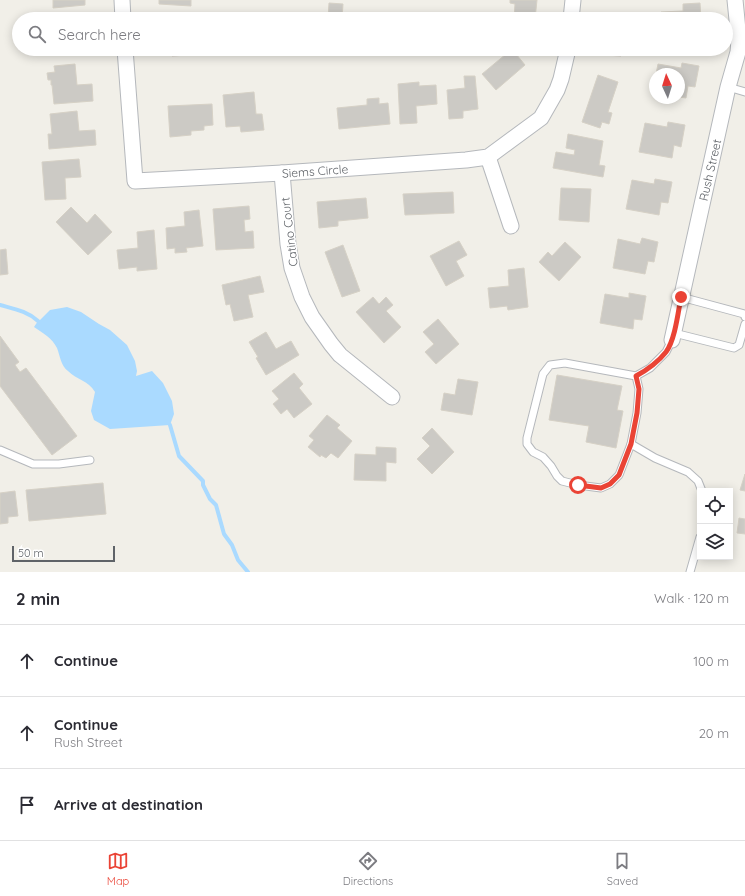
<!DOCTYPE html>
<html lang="en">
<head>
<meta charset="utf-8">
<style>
	body { margin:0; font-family:Quicksand,sans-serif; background:#f2f2f3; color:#2b2b33 }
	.controls { position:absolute; right:12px; bottom:12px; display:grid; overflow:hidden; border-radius:0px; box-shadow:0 2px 10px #0003 }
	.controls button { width:36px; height:36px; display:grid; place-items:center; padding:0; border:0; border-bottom:1px solid #e1e1e2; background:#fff; color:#2b2b33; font:20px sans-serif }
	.compass { position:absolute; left:649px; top:68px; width:36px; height:36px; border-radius:50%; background:#fff; box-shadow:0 2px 10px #0003; rotate:356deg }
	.scale { position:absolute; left:12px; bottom:10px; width:103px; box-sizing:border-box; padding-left:4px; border:2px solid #5f6368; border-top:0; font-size:11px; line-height:14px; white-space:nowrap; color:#5f6368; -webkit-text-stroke:3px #fff; paint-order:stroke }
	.stop { position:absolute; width:12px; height:12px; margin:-9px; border:3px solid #ea4335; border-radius:50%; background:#fff }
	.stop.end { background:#ea4335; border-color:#fff; box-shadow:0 1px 4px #0008 }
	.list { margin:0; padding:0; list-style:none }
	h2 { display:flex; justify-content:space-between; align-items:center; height:52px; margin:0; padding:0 16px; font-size:17px }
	h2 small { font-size:13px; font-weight:400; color:#7c7c81 }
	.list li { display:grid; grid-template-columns:26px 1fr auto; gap:12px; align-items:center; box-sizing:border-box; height:72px; padding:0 16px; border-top:1px solid #e1e1e2 }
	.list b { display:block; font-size:15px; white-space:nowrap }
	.list p { margin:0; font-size:13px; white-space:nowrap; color:#7c7c81 }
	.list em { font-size:13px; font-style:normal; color:#7c7c81 }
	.icon { flex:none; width:22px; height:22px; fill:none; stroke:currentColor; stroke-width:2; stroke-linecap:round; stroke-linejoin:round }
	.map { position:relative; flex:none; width:745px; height:572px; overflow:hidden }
	.search { position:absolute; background:#fff; box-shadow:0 2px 10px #0003; left:12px; right:12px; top:12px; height:44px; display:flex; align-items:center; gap:10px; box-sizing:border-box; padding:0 14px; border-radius:22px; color:#7c7c81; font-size:15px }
	.sheet { height:268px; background:#fff }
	nav { display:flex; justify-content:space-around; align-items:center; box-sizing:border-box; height:56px; border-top:1px solid #e1e1e2; background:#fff; font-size:11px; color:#7c7c81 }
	nav a { display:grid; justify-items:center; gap:2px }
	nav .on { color:#ea4335 }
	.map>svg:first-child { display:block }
	.water { fill:#aadaff }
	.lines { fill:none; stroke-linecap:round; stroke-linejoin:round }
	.stream { stroke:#aadaff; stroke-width:4 }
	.building { fill:#cccac5; stroke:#d6d1c6 }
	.lane-casing { stroke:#b5b8bc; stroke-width:9 }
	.street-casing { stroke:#b5b8bc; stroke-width:17 }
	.lane { stroke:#fff; stroke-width:7 }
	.street { stroke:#fff; stroke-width:15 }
	.route { stroke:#ea4335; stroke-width:5 }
	.labels { text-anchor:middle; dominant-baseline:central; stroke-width:3; stroke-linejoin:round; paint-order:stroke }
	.street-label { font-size:12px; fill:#5f6368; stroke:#fff }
</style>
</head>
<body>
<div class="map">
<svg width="745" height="572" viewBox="0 0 745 572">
	<rect width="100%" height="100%" fill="#f1efe8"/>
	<path class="water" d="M67 307 81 312 99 324 110 330 127 345 135 361 137 371 136 376 152 371 163 383 172 401 174 414 170 425 110 429 94 420 91 411 95 392C88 380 77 380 68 371 61 366 60 356 57 348 52 338 43 333 34 327L38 321 40 320 50 310Z"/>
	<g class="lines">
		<g class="stream">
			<path d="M0 305C14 309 27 311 38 321"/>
			<path d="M170 425 179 456 203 481V485L210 499 216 505 224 534 232 545 238 560 248 572"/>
		</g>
	</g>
	<g class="building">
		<path d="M53 0H85V5L53 8Z"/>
		<path d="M159 0H191V6L159 4Z"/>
		<path d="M510 0H537L535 19H514L515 4 510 3Z"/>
		<path d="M329 3 343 4 342 19H328Z"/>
		<path d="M700 3 701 19H662L661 12 683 11V4Z"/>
		<rect x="606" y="15" width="22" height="4"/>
		<path d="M72 16V19H51V18Z"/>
		<path d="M52 49H88L89 52 52 54Z"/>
		<path d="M172 49H204V54L172 56Z"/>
		<path d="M512 49 525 65 496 90 482 74Z"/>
		<path d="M605 49H621V56L605 55Z"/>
		<path d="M682 63 699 66 695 87 688 86 686 98 679 97V74H656L658 64 681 68Z"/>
		<path d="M75 64 77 85 92 84 93 101 54 104 52 85H51V80H48L47 73 55 72 54 66Z"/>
		<path d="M598 75 618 82 608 112 612 113 609 124 602 122 600 128 582 122Z"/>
		<path d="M464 76H475L478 109 463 111V118L449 119 447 90 465 88Z"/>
		<path d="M419 82V86L436 85 437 104 416 106 417 123 400 124 398 84Z"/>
		<path d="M254 92 256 114H262L264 130 241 132 240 126 226 127 223 95Z"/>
		<path d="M379 98V104L388 103 390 124 339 129 337 108 367 105V99Z"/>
		<path d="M212 104 213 125 204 126V130L191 131V135L170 137 168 106Z"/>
		<path d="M77 111 79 131 95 130 96 145 49 149 48 134H52L50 114Z"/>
		<path d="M668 122 685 125 681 147 674 145 672 158 639 152 645 123 667 127Z"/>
		<path d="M568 134 603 141 599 165 605 166 603 177 553 168 556 152 574 155 575 150 566 148Z"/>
		<path d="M79 159 81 177 65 178 66 199 45 200 42 162Z"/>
		<path d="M655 179 672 182 668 203 661 202 659 215 626 209 632 180 654 184Z"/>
		<path d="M561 188 591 189 589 222 559 220Z"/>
		<path d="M453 192 454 213 405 215 403 194Z"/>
		<path d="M366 198 368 218 338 221V226L319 228 317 202Z"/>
		<path d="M249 206 250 219 244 220 245 232 253 231 254 248 216 250 213 209Z"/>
		<path d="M71 207 87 223 95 214 112 232 88 255 56 222Z"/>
		<path d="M199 210 203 246 186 248 187 252 175 253V248L167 249 166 228 185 226 184 212Z"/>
		<path d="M154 230 157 269 137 271V267L119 269 117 250 138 248 137 232Z"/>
		<path d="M642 238 658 242 654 262 648 261 645 274 613 268 618 239 640 244Z"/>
		<path d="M459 241 467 255 456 261 464 276 446 286 430 256Z"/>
		<path d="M565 242 581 257 559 281 539 262 548 252 552 256Z"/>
		<path d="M343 245 360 291 342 297 325 252Z"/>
		<path d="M6 249 8 274 0 275V250Z"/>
		<path d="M524 268 528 307 508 310 507 306 490 308 488 288 509 286 508 270Z"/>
		<path d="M260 276 264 292 248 295 253 317 234 321 230 304 226 305 222 285Z"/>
		<path d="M629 293 646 296 642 320 634 319 633 329 600 323 605 294 629 298Z"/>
		<path d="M373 297 379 304 386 297 393 305 386 311 401 327 384 343 356 312Z"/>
		<path d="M438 319 459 344 436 364 425 352 434 344 423 332Z"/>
		<path d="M266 332 276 349 291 341 299 355 266 375 256 358 258 357 249 342Z"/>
		<path d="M0 336 19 362 15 365 20 372 26 368 77 436 52 455 0 386Z"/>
		<path d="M294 373 303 384 299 388 312 404 294 418 287 409 281 414 273 404 279 399 272 391Z"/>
		<path d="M557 375 622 386 617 410 623 411 616 448 586 442 589 426 549 420Z"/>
		<path d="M458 379 478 382 472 415 441 410 444 393 455 395Z"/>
		<path d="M327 415 340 425 337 428 352 441 338 458 331 453 326 458 321 455 320 457 308 447 314 440 309 436Z"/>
		<path d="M432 428 454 452 432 474 417 459 430 446 422 438Z"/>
		<path d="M376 447 396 448V463L386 462V481L354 480 355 454 376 455Z"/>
		<path d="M745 474V491L740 490Z"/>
		<path d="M103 483 106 514 29 521 26 490Z"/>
		<path d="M15 491 18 516 8 517V523L0 524V493Z"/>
		<path d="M739 518 745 519V534L737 533Z"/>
	</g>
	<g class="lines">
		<g class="lane-casing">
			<g id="lane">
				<path d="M728 87 745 92"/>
				<path d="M681 297 744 314 745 317"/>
				<path d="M674 333 734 348 739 345 745 324"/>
				<path d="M636 376 639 389 637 413 631 444 619 475 610 484 601 488 578 485 562 481 557 476 551 466 543 457 533 452 527 444V438L543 374 550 365 565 363 636 376 650 368 666 352 672 340"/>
				<path d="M631 444 655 458 688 472 698 481 702 491"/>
				<path d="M0 450 33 464H59L90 460"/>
				<path d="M690 572 700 537"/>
			</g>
		</g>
		<g class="street-casing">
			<g id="street">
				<path d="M122 0 123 19"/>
				<path d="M571 19 573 0"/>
				<path d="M125 49 135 181 282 173 466 160 488 157 541 118 557 90 561 79 568 49"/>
				<path d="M488 157 511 226"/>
				<path d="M282 173 288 244 292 268 302 297 312 317 331 344 340 355 392 397"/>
				<path d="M672 340 728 87 738 52 739 40 735 0"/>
			</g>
		</g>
		<use href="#lane" class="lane"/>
		<use href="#street" class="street"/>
	</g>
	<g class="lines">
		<path class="route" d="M578 485 601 488 610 484 619 475 631 444 637 413 639 389 636 376C647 370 658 362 666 352 675 340 678 313 681 297"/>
	</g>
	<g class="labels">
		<g class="street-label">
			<text transform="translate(710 170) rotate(-77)">Rush Street</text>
			<text transform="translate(315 171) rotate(-4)">Siems Circle</text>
			<text transform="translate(289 232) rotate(-97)">Catino Court</text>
		</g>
	</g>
</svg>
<div class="controls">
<button><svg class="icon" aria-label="locate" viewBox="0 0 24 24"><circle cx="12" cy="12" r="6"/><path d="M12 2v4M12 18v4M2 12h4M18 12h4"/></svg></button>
<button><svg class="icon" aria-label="layers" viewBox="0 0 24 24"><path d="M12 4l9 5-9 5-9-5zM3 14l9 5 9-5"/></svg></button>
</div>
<svg class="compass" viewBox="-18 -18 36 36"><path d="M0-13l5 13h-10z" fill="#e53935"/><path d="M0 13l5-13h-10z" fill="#7c7c81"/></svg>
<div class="scale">50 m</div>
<div class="stop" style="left:578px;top:485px"></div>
<div class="stop end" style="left:681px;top:297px"></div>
<div class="search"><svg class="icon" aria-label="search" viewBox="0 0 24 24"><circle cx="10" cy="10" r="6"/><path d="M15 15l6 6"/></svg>Search here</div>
</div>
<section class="sheet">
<h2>2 min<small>Walk · 120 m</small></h2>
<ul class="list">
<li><svg class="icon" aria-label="ahead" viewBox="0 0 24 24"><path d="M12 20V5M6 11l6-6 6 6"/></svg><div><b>Continue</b></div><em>100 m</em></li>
<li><svg class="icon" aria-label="ahead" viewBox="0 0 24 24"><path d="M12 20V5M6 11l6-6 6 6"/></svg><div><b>Continue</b><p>Rush Street</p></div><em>20 m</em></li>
<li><svg class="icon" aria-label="arrive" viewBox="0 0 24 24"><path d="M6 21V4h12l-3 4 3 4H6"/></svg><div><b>Arrive at destination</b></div></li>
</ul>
</section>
<nav>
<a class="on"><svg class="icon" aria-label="map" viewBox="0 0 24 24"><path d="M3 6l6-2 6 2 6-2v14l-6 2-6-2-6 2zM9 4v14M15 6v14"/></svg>Map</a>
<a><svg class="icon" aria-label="directions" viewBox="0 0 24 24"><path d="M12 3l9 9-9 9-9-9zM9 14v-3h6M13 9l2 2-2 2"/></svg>Directions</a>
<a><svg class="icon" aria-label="saved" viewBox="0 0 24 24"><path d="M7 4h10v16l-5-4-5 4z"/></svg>Saved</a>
</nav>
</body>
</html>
